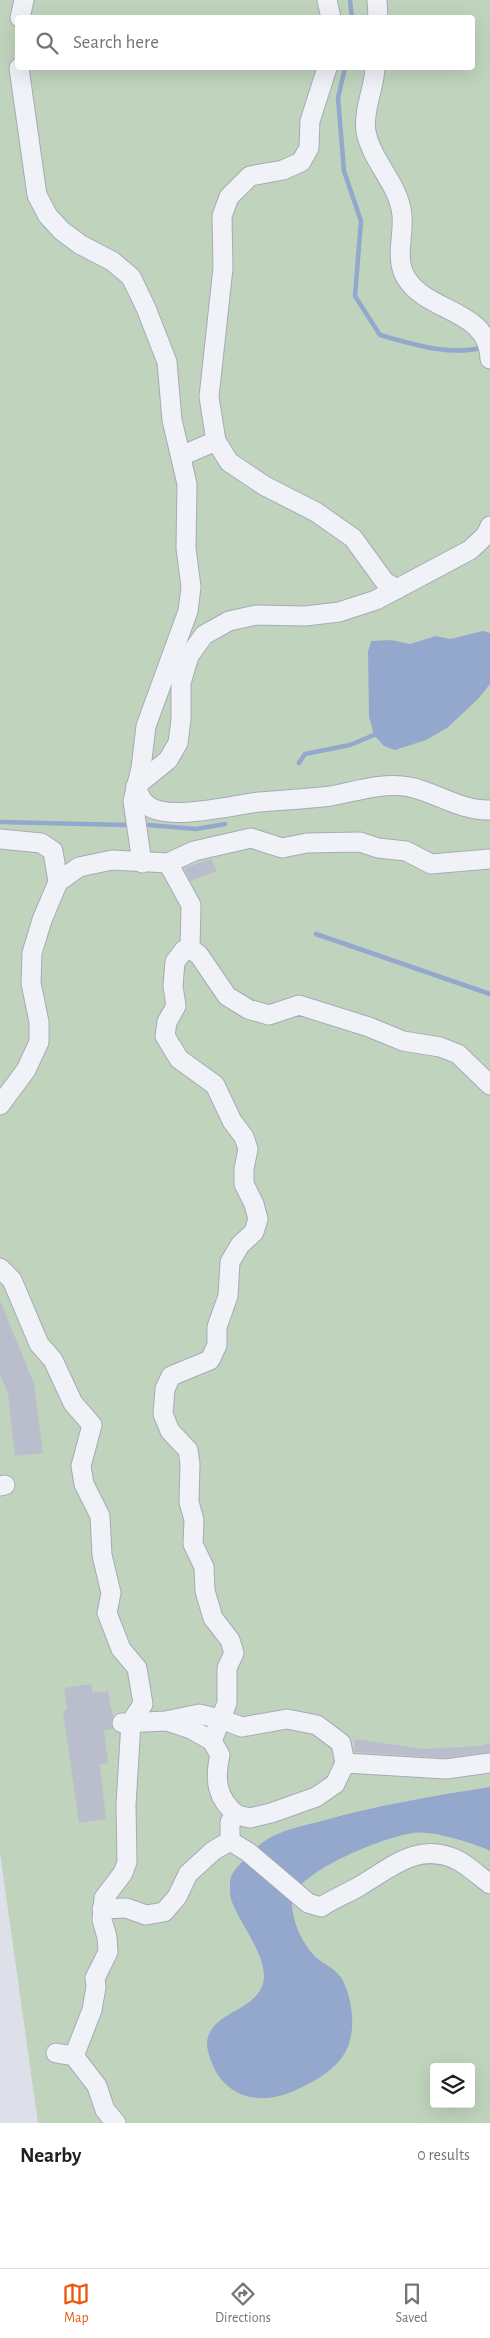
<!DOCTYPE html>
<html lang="en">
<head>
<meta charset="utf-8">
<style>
	body { margin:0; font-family:"Alegreya Sans",sans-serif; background:#f2f2f2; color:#202124 }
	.controls { position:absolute; right:15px; bottom:15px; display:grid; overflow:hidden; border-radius:5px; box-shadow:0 5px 20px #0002 }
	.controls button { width:45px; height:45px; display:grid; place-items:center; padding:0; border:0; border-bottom:1px solid #e0e0e0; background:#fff; color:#202124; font:25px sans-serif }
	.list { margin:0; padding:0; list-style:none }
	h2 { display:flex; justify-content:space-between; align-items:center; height:65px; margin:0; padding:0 20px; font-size:21px }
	h2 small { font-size:16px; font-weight:400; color:#757577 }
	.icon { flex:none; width:28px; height:28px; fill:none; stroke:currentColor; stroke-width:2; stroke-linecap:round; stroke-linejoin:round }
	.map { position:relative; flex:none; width:490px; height:2123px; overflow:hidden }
	.search { position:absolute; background:#fff; box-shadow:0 5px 20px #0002; left:15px; right:15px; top:15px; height:55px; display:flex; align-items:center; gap:12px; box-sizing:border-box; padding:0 18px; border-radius:5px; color:#757577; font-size:19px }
	.sheet { height:145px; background:#fff }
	nav { display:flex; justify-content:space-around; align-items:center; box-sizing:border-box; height:70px; border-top:1px solid #e0e0e0; background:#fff; font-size:14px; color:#757577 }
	nav a { display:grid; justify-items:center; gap:2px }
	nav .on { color:#ea580c }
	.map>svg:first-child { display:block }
	.green { fill:#c0d4bd; fill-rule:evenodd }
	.water { fill:#94a7cd }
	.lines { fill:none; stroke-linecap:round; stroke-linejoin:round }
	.stream { stroke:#94a7cd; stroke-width:4.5 }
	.building { fill:#babecc }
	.minor-casing { stroke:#a6aab7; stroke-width:21 }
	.minor { stroke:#f0f2f7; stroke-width:19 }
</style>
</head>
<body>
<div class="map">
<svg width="490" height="2123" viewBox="0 0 490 2123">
	<rect width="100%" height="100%" fill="#dde0e9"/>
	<path class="green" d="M0 0H490V2123H38L0 1853ZM18 18H472V68H18ZM434 2067H471V2104H434Z"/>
	<g class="water">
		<path d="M483 631 490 633V684L478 699 447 728 426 740 395 750 384 746 374 735 369 717 368 652 371 641 391 640 410 644 436 636 450 639Z"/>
		<path d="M490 1787V1851C474 1843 431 1830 413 1833 387 1836 293 1872 292 1902 292 1924 305 1950 322 1962 330 1967 337 1971 342 1979 354 2002 358 2039 340 2060 329 2074 311 2083 296 2090 260 2107 223 2098 210 2058 207 2048 205 2042 210 2032 221 2011 257 2008 263 1983 270 1959 238 1922 231 1899 230 1895 230 1888 230 1883 230 1874 237 1867 243 1861 250 1853 262 1842 271 1837 286 1829 306 1825 322 1821 378 1805 433 1796 490 1787Z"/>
	</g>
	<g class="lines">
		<g class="stream">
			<path d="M350 0 352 18"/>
			<path d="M345 68 338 98 344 171 361 221 355 296 380 335C413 344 450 357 484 347"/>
			<path d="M299 763 305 754 350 745 374 735"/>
			<path d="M0 822 126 825"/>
			<path d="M149 825 196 829 225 824"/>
			<path d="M316 934 490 994"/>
		</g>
	</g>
	<g class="building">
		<path d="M211 859 217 871 190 881 184 868Z"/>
		<path d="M0 1300 34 1384 43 1453 15 1456 8 1393 0 1374Z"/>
		<path d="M91 1684 93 1693 108 1691 113 1717 111 1723 113 1729 104 1730 108 1763 100 1764 106 1819 79 1823 63 1711 67 1710 64 1688Z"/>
		<path d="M355 1739 424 1749 479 1746 490 1743V1752L446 1758 354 1752Z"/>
	</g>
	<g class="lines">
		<g class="minor-casing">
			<g id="minor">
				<path d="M327 0 331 18"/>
				<path d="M377 0 378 18"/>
				<path d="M20 18 24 0"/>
				<path d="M19 68 37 195 48 216 62 231 81 245 112 261 131 277 146 308 167 362 172 420 187 484 186 548 191 587 188 611 146 726 141 768 133 801 142 863"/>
				<path d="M327 68 310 121 309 148 301 162 283 170 250 176 229 197 222 216 223 268 209 397 216 441 229 462 265 486 316 512 353 538 385 582 397 589"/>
				<path d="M375 68C374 89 363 110 366 132 372 162 399 184 402 215 404 235 395 257 405 276 426 314 489 308 490 359"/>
				<path d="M181 456 216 441"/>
				<path d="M490 526 486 535 470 550 376 600 339 612 305 616 256 615 229 621 204 635 189 656 181 683V719L178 743 168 760 136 786C139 794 140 800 147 805 167 822 234 805 259 802 283 800 307 799 331 796 357 791 383 782 410 787 437 793 461 811 490 810"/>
				<path d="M0 839 41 843 53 851 58 882"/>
				<path d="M168 863 191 905 190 948"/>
				<path d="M0 1105 26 1070 39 1042V1022L31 983 32 953 42 920 58 882 79 867 112 860 168 863 194 851 251 838 282 848 307 843 360 842 378 848 406 851 431 864 490 859"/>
				<path d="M0 1268 12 1280 39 1344 53 1360 73 1403 92 1425 81 1466 84 1484 100 1516 102 1555 111 1593 107 1613 121 1649 137 1668 143 1704 131 1722 126 1805 127 1862 123 1873 104 1898 102 1920 107 1937 108 1952 95 1978 96 1987 92 2010 74 2056"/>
				<path d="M0 1486 5 1485"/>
				<path d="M167 1721 191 1729 212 1741 220 1755C214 1780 217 1799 237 1815"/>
				<path d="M122 1723 166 1721 199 1714 220 1719 242 1727 287 1719 317 1725 341 1743 345 1763 335 1784 316 1797 271 1813 250 1818 237 1815 230 1822V1841"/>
				<path d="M212 1741 227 1703V1668L234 1653 230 1640 213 1618 205 1591 204 1567 193 1544 194 1520 189 1502 190 1464 188 1450 170 1431 163 1414 165 1389 171 1376 210 1360 217 1345V1327L228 1296 230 1262 240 1245 254 1232 258 1219 254 1204 244 1184V1169L248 1149 244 1137 232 1121 215 1085 179 1059 165 1036 167 1022 176 1006 173 986 175 962 184 950 190 948 199 955 227 996 248 1009 269 1015 299 1005 369 1027 403 1041 440 1047 458 1054 490 1085"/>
				<path d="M345 1763 446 1769 490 1763"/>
				<path d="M102 1909 126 1908 146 1915 164 1912 177 1897 188 1874 213 1851 230 1841 248 1852 308 1903 321 1907C333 1899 346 1894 358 1887 391 1868 419 1840 459 1861 470 1867 480 1877 490 1884"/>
				<path d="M56 2053 74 2056 97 2086 105 2110 116 2123"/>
			</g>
		</g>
		<use href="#minor" class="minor"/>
	</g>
</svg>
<div class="controls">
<button><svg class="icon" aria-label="layers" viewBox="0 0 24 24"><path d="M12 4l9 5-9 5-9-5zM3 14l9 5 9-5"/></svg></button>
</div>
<div class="search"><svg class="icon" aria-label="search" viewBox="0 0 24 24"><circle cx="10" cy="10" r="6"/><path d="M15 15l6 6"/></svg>Search here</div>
</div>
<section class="sheet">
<h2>Nearby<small>0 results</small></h2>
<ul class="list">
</ul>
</section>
<nav>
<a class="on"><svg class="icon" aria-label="map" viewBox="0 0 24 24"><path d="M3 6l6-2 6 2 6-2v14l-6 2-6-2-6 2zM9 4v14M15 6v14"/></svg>Map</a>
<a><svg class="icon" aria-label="directions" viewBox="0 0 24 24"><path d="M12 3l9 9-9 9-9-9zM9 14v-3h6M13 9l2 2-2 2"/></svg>Directions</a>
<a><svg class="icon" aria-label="saved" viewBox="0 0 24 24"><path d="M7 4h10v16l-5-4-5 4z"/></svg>Saved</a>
</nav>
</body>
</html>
